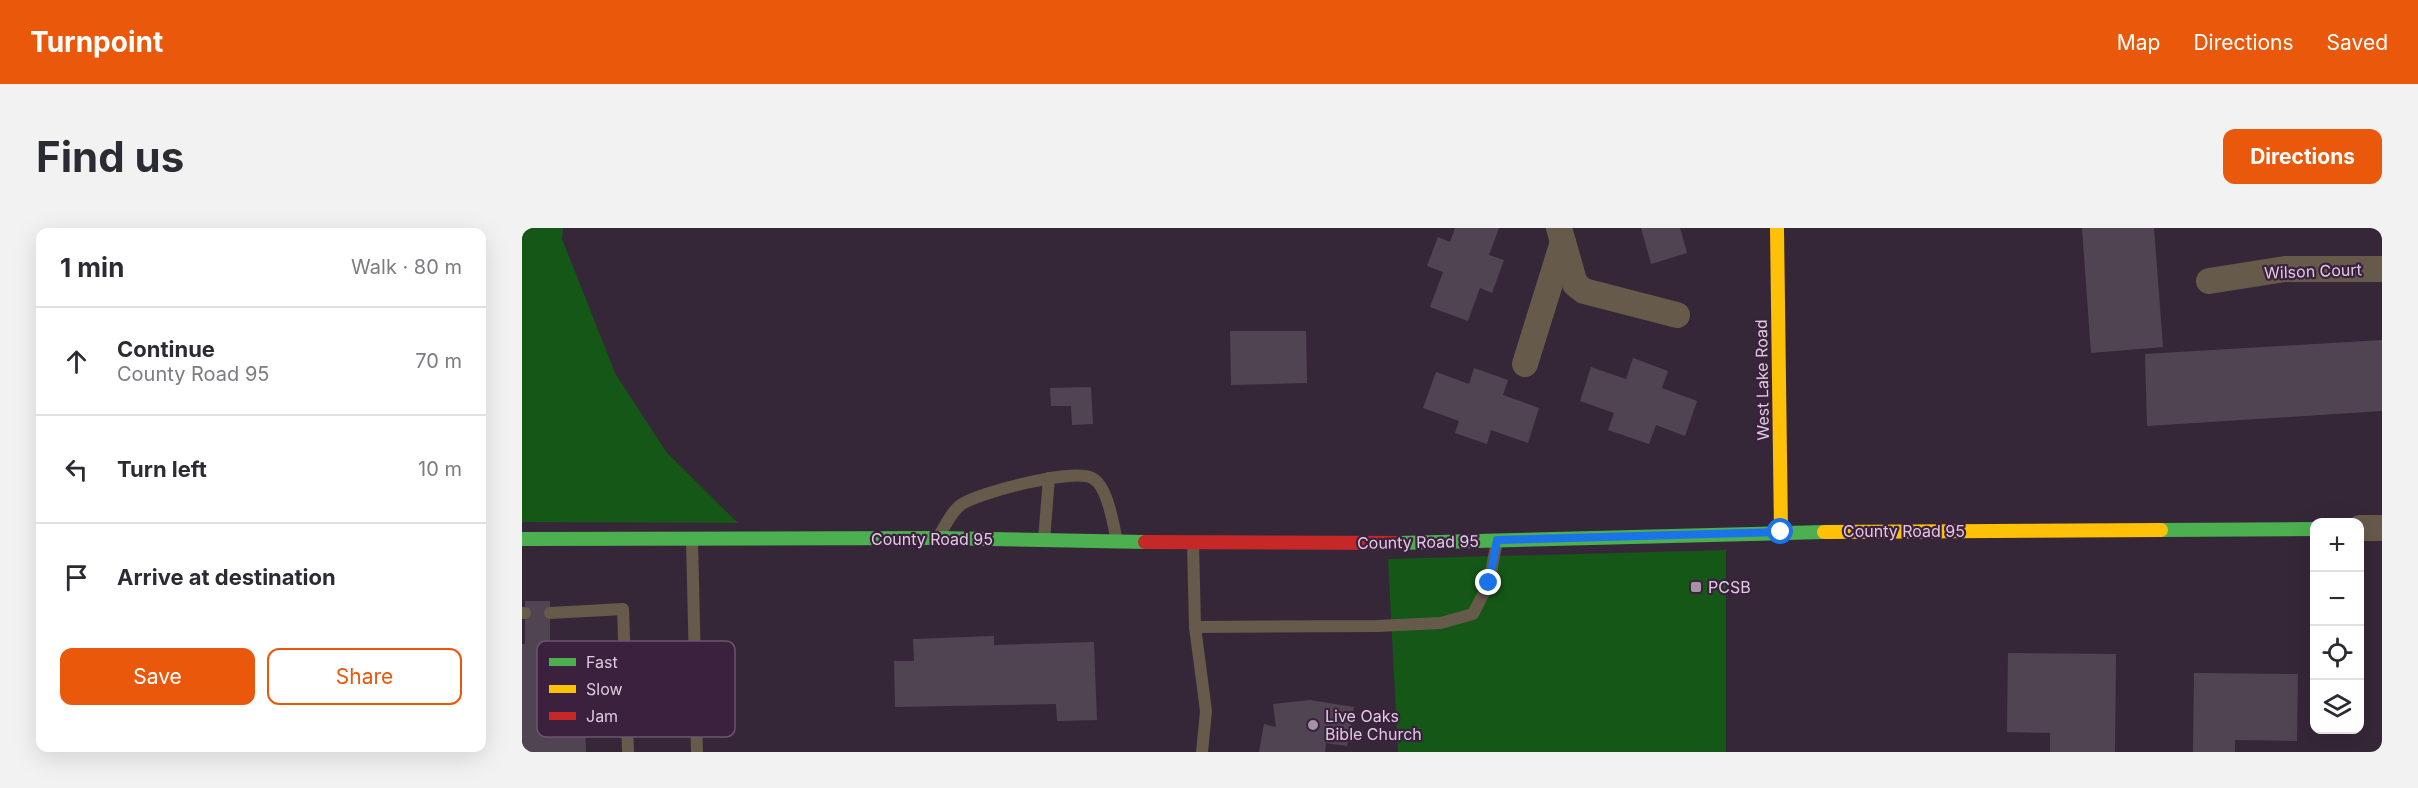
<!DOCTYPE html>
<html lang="en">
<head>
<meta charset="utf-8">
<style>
	body { margin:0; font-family:Inter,sans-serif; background:#f2f2f3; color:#2b2b33 }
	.controls { position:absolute; right:18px; bottom:18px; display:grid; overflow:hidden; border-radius:12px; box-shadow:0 6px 24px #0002 }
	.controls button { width:54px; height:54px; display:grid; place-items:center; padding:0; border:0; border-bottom:2px solid #e1e1e2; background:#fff; color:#2b2b33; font:30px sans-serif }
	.stop { position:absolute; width:18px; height:18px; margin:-14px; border:4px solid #1a73e8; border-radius:50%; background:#fff }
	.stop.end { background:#1a73e8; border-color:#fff; box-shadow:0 2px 6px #0008 }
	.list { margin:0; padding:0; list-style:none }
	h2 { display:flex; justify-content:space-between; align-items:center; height:78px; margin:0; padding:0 24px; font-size:26px }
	h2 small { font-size:20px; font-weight:400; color:#7c7c81 }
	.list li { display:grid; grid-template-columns:39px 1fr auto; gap:18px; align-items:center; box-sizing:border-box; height:108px; padding:0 24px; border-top:2px solid #e1e1e2 }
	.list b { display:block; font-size:22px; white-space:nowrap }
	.list p { margin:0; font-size:20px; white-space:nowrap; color:#7c7c81 }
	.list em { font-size:20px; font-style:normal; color:#7c7c81 }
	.actions { display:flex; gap:12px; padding:18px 24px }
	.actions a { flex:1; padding:14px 0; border:2px solid #ea580c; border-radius:12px; text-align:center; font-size:21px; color:#ea580c }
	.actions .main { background:#ea580c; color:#fff }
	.icon { flex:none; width:33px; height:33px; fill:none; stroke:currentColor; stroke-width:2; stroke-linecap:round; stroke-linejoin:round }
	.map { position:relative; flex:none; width:1860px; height:524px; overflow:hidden; border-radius:12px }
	header { display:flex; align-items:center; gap:36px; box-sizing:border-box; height:84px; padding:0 30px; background:#ea580c; color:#fff }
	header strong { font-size:28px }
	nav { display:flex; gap:33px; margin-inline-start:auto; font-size:21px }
	.intro { display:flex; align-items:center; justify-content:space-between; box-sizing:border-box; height:144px; padding:0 36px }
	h1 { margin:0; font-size:42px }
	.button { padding:15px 27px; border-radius:12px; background:#ea580c; color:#fff; font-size:21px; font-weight:700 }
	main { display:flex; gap:36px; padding:0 36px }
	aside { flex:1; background:#fff; border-radius:12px; box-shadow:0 6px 24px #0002 }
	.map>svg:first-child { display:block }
	.green { fill:#155717 }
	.building { fill:#514452 }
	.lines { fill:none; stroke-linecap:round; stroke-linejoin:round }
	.lane { stroke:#665a4b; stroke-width:12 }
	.street { stroke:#665a4b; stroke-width:26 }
	.fast { stroke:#4caf50; stroke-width:14 }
	.slow { stroke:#ffc107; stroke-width:14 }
	.jam { stroke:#c62828; stroke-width:14 }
	.route { stroke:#1a73e8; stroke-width:8 }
	.poi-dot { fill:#a393a5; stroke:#3b213e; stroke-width:2 }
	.labels { text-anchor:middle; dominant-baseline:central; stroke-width:4.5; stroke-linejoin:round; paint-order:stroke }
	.street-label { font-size:16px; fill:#decde0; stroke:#3b213e }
	.poi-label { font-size:16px; fill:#decde0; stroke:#3b213e; text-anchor:start }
	.key { fill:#3b213e; stroke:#6c556f; stroke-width:1.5 }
	.key-label { font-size:16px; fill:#decde0 }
</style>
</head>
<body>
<header>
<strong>Turnpoint</strong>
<nav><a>Map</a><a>Directions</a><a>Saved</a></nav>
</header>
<div class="intro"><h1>Find us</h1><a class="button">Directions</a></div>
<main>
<aside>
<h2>1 min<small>Walk · 80 m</small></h2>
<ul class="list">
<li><svg class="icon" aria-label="ahead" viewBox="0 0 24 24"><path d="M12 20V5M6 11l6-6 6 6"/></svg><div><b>Continue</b><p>County Road 95</p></div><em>70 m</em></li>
<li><svg class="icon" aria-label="left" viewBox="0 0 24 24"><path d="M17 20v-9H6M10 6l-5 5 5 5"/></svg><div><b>Turn left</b></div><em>10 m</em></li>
<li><svg class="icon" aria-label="arrive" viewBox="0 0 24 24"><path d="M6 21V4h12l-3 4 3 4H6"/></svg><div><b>Arrive at destination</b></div></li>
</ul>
<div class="actions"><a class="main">Save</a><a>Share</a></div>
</aside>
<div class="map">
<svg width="1860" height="524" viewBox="0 0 1860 524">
	<rect width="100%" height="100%" fill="#362738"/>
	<g class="green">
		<path d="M0 0H41L40 11 94 147 145 225 216 295 0 294Z"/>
		<path d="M1204 322V524H876L866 331Z"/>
	</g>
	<g class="building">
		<path d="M933 0H977L967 27 982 32 970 65 958 60 946 93 908 79 921 44 905 38 916 9 928 14Z"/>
		<path d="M1119 0H1158L1165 25 1129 36Z"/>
		<path d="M1560 0H1632L1641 119 1569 125Z"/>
		<path d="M708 103H784L785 155 709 157Z"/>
		<path d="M1860 112V183L1625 198 1623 126Z"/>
		<path d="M1111 130 1146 143 1140 160 1175 173 1163 208 1134 197 1127 216 1086 202 1092 185 1058 173 1069 139 1104 151Z"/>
		<path d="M952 140 986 152 981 167 1017 180 1006 215 969 202 965 216 933 205 937 193 901 180 914 144 947 156Z"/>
		<path d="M569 159 571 196 550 197 549 178H529L528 160Z"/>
		<path d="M3 373H28V414H61L64 524H0V416H3Z"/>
		<path d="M472 408V417L572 414 575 492 535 493 534 476 373 479 372 433H392L391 411Z"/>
		<path d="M1486 425 1594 426 1593 524H1528V505L1485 504Z"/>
		<path d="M1672 445 1776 446 1775 513 1713 512V524H1671Z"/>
		<path d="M788 472 832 479 825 518 804 515 803 524H737L742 496 754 499 751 476Z"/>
	</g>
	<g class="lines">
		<g class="lane">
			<path d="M418 306C424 296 431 282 440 276 459 264 551 240 570 250 586 258 591 296 595 313"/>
			<path d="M170 312 175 524"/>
			<path d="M522 312 527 250"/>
			<path d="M671 315 673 399 684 483 680 524"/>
			<path d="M0 385H3"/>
			<path d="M28 385 101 381 106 524"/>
			<path d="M673 399 855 398 919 395 951 386 967 355 975 313"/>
			<path d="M104 475 173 472"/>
		</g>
		<g class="street">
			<path d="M1037 0 1053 56 1062 63 1155 87"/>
			<path d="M1687 53 1763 41H1860"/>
			<path d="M1003 136 1041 14"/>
			<path d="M1838 300H1860"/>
		</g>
		<g class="fast">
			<path d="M1639 302 1792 301"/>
			<path d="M0 311 416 310 623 314"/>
			<path d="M877 315 1302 304"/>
		</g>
		<g class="slow">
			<path d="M1255 0 1259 304"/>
			<path d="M1302 304 1639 302"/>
		</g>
		<path class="jam" d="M623 314 877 315"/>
	</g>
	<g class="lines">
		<path class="route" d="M967 355 975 312 1259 304"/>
	</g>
	<g class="poi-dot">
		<rect x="1168" y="353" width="12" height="12" rx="3"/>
		<circle cx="791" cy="497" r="6"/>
	</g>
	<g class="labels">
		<g class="street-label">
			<text transform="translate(1791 43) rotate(-2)">Wilson Court</text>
			<text transform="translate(1240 152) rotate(-91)">West Lake Road</text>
			<text x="1382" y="303">County Road 95</text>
			<text x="410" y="311">County Road 95</text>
			<text transform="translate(896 314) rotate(-1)">County Road 95</text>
		</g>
		<g class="poi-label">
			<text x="1186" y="359">PCSB</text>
			<text x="803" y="488">Live Oaks<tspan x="803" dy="18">Bible Church</tspan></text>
		</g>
	</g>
	<rect x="15" y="413" width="198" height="96" rx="9" class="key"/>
	<rect x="27" y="430" width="27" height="8" fill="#4caf50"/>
	<rect x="27" y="457" width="27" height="8" fill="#ffc107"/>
	<rect x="27" y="484" width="27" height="8" fill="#c62828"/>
	<g class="key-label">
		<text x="64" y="440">Fast</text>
		<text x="64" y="467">Slow</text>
		<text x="64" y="494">Jam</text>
	</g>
</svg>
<div class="controls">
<button>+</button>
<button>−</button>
<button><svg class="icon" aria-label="locate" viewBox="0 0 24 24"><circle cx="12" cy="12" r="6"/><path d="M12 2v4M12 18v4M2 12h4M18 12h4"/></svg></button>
<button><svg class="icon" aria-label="layers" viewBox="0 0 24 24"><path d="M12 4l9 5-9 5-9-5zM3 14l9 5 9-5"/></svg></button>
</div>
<div class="stop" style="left:1259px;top:304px"></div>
<div class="stop end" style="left:967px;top:355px"></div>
</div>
</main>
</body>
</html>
